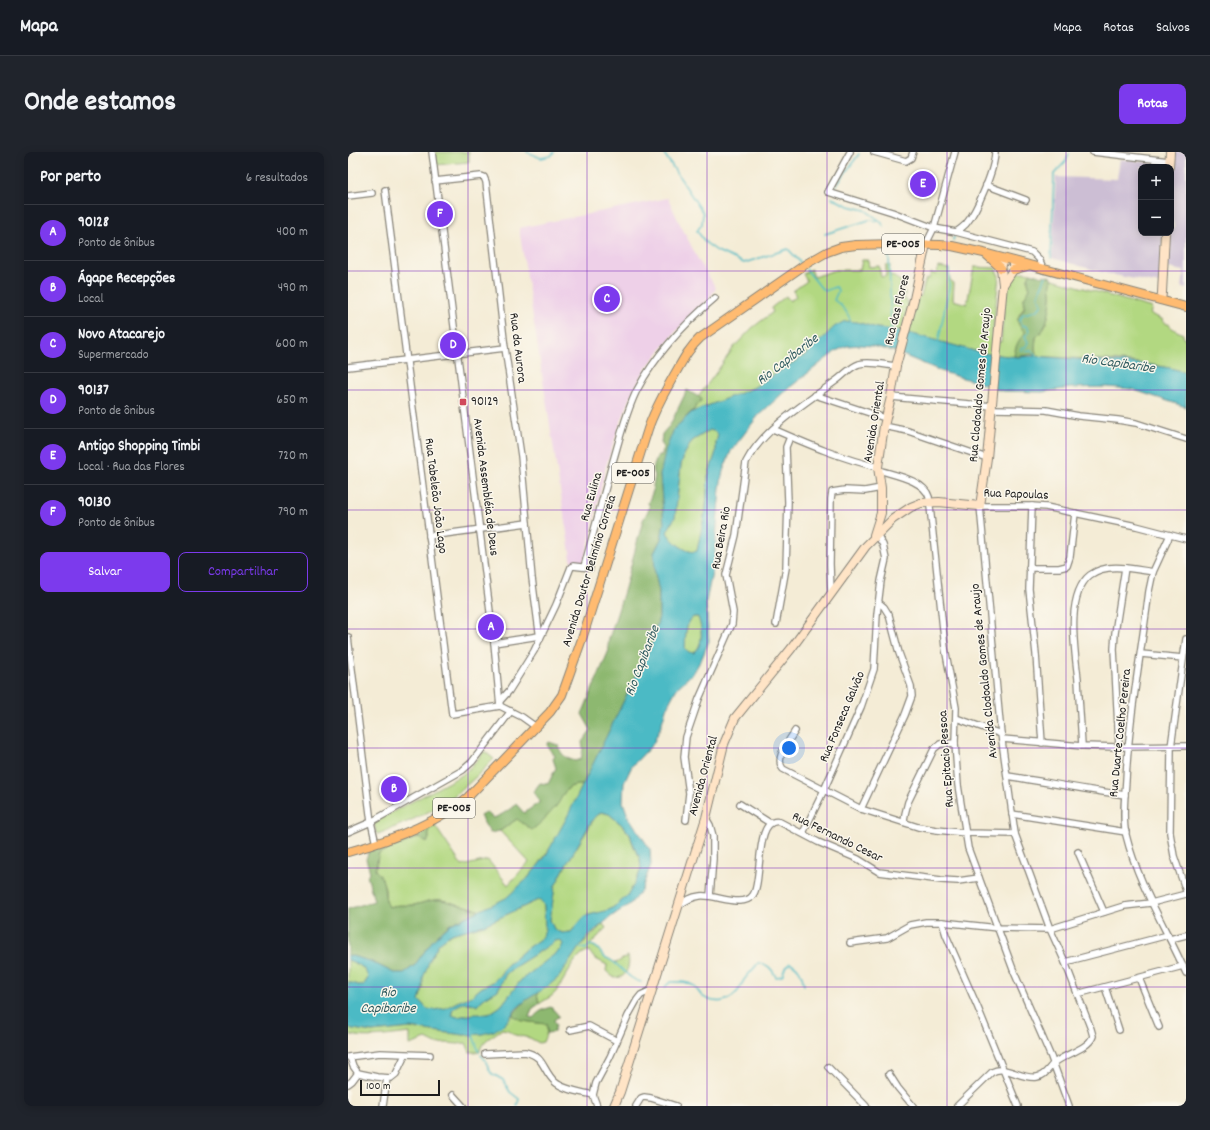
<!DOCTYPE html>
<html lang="pt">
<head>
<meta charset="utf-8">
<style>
	body { margin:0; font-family:Dekko,sans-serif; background:#20242c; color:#f1f3f6 }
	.controls { position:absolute; right:12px; top:12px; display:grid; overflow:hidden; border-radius:8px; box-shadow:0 2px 10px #0003 }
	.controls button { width:36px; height:36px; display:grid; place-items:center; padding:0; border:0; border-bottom:1px solid #363941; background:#171b24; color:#f1f3f6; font:20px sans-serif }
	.scale { position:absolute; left:12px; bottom:10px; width:80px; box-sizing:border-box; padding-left:4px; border:2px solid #1c1c1c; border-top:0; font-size:11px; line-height:14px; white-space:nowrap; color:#1c1c1c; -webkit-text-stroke:3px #fbf7ec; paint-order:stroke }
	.you { position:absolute; left:441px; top:596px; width:14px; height:14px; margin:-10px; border:3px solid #fff; border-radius:50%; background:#1a73e8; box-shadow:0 0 0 6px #1a73e833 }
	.badge { display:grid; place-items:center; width:26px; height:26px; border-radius:50%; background:#7c3aed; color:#fff; font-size:13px; font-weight:700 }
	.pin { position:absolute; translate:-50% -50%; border:2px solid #fff; box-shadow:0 1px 4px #0006 }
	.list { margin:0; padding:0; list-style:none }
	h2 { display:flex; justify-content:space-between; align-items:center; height:52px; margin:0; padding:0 16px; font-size:17px }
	h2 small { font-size:13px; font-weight:400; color:#9ea1a6 }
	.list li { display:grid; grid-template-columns:26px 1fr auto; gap:12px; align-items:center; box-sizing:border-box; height:56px; padding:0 16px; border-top:1px solid #363941 }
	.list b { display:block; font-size:15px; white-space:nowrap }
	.list p { margin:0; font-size:13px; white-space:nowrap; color:#9ea1a6 }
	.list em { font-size:13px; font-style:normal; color:#9ea1a6 }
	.actions { display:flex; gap:8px; padding:12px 16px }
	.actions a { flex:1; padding:9px 0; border:1px solid #7c3aed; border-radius:8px; text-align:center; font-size:14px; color:#7c3aed }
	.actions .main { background:#7c3aed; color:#fff }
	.map { position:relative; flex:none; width:838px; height:954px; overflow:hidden; border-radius:8px }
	header { display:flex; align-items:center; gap:24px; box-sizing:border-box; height:56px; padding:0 20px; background:#171b24; border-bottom:1px solid #363941 }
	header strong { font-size:19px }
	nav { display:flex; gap:22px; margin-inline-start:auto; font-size:14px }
	.intro { display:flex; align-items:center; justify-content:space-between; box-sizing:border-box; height:96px; padding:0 24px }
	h1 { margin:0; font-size:28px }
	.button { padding:10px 18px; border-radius:8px; background:#7c3aed; color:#fff; font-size:14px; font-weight:700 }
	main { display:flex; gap:24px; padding:0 24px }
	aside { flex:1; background:#171b24; border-radius:8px; box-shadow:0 2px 10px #0003 }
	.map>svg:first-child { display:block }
	.built { fill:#eed0e8 }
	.industrial { fill:#ccbed4 }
	.green { fill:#b2d881; stroke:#677a4e }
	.forest { fill:#8db86f; stroke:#546a46 }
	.water { fill:#4cbac5; stroke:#346b70; fill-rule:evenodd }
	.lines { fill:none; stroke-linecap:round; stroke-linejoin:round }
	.stream { stroke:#4cbac5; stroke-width:1.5 }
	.street-casing { stroke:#888479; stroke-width:8 }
	.secondary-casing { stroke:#888479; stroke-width:10 }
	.primary-casing { stroke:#888479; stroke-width:10 }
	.street { stroke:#fff; stroke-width:5.5 }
	.secondary { stroke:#ffe4c6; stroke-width:8 }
	.primary { stroke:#ffbb71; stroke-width:8 }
	.grid { fill:none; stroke:#7b2cbf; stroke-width:1; stroke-opacity:0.55 }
	.poi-dot { fill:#d1495b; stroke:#fbf7ec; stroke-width:1.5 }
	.labels { text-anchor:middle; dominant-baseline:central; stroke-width:3; stroke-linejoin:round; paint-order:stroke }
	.shield { fill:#fbf7ec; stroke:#5f5e5a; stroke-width:1 }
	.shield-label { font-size:12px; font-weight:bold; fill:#1c1c1c }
	.street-label { font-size:13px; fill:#1c1c1c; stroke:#fbf7ec }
	.poi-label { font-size:13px; fill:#1c1c1c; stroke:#fbf7ec; text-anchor:start }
	.water-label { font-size:14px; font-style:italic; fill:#2f5b60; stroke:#fbf7ec }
</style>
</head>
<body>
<header>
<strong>Mapa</strong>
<nav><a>Mapa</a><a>Rotas</a><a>Salvos</a></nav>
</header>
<div class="intro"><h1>Onde estamos</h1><a class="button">Rotas</a></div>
<main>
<aside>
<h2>Por perto<small>6 resultados</small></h2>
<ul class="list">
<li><span class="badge">A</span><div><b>90128</b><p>Ponto de ônibus</p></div><em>400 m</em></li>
<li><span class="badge">B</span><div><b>Ágape Recepções</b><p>Local</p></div><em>490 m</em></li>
<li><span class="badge">C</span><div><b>Novo Atacarejo</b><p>Supermercado</p></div><em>600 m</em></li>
<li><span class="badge">D</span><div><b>90137</b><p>Ponto de ônibus</p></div><em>650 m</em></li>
<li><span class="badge">E</span><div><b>Antigo Shopping Timbi</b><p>Local · Rua das Flores</p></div><em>720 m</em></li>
<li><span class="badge">F</span><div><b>90130</b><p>Ponto de ônibus</p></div><em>790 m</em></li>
</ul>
<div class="actions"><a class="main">Salvar</a><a>Compartilhar</a></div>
</aside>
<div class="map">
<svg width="838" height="954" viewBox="0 0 838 954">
	<rect width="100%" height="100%" fill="#fbf7ec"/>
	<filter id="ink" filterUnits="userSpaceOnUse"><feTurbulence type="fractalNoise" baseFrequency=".025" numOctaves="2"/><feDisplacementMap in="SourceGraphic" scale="8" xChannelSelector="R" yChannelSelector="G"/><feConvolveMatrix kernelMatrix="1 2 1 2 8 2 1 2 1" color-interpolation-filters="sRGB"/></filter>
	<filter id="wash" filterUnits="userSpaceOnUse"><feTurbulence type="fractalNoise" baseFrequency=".012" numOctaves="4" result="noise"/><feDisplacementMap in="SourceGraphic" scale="16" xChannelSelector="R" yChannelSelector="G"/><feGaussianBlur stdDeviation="0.9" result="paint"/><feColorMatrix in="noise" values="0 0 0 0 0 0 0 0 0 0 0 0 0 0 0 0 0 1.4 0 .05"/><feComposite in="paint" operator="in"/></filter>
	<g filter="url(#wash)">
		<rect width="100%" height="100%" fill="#f4ecd6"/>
		<path class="built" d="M320 46 330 68 351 109 368 136 361 147 357 149 355 154 329 178 311 200 298 216 285 240 271 274 258 314 236 411 224 413 171 76Z"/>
		<g class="industrial">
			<path d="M827 0H838V137L834 136 836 119 820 116 821 81H823V77L828 76 823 66V46Z"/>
			<path d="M772 7 820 13V15H793V81H815L812 132 757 121 704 106 708 25 769 27Z"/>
		</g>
		<g class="green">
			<path d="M87 0H121V10L88 13Z"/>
			<path d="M514 108H520L521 115 531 114 533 125 538 124V113H542L541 122 554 130 552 139 557 140 556 147 559 148V152L561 153 554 179 529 176 509 170 472 190 459 202 405 236 344 260 354 247 350 245 370 218 386 195 404 176 425 160 423 156 438 144 442 149 448 144 445 139 459 129 455 122 463 117 466 125 487 118H512Z"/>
			<path d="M591 115 601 117 602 128 606 131 605 148 619 152 626 115 647 116 651 124 644 189 653 190 658 131C664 120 672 119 683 121 678 127 680 130 682 136L676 146C677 153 676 157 671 162L677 181C671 188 667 195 666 205L634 201 559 181 569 145 573 144 578 126 581 127 583 121 588 122Z"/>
			<path d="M705 127 804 156 802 162 814 167 815 170 822 173 823 176 835 182V186L838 187V220C791 207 735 207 685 204L688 202 687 197 688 185C691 182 695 179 696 176 700 167 703 154 703 145 704 138 700 134 705 127Z"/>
			<path d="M362 278 368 280 370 283 368 291V300L360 324 358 355 349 399C340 403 323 389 319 380L327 365 333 313 336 303 344 289Z"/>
			<path d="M345 465H350C354 476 356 492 346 501L341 500 337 497C338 486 336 473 345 465Z"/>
			<path d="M136 599 146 607C129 624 111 642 89 655 70 666 50 674 30 682L28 681 26 670 114 623 126 612Z"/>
			<path d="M228 633H235C215 674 196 716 160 745 152 751 141 755 132 759 124 755 117 754 108 752 101 750 95 747 87 748 80 748 73 752 66 753 57 754 49 752 41 755L37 749C39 738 35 725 27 718L31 701 71 685 79 691 81 686 80 678 87 674 114 714 140 708 160 733 181 710 152 679 169 667 216 641 222 635Z"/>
			<path d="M253 660 261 662 273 672 282 683 286 695 292 706 293 716 290 725 280 743 270 752 261 758 237 764 223 780 214 781 206 777 202 768 207 734 217 715 246 667Z"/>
			<path d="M190 748 194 749 196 754 197 777 195 785 179 796 158 814 152 823 145 830 133 836 124 844 109 850 98 856 86 858 79 857 71 848 75 836 74 826 82 807 91 791 103 782 136 773Z"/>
			<path d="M255 772 258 776 242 793C250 795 251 799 256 805L261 807 268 811 280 804C282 811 280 822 273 825 270 826 268 825 265 825L258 819 259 813 246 806 241 799C225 801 216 833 205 843 201 846 195 849 191 852L189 841 211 825 232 794Z"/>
			<path d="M212 788 215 792 213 798 173 828 153 854 141 862H127L109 865 104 863V858C111 851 120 848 129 854L135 847 150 838 158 822 165 816 200 794 207 789Z"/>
			<path d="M0 808C10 812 18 815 20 826L15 834 0 830Z"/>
			<path d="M164 863 175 869 198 872C200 879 198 883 195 890L191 891 182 886 167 883 160 878 154 877C146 884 133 888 132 900H122L118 891 110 892 98 891 88 892 78 887 62 893V881C44 883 16 888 0 882V876L24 880 62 876 116 883 134 882 157 872Z"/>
		</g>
		<g class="forest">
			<path d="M683 121 695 125 696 123 704 125 705 127C700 134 704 138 703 145 703 154 700 167 696 176 695 179 691 182 688 185L687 196 688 202 666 205C667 195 670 188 677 181 676 178 672 176 671 173 666 164 676 161 677 153 677 150 676 148 676 146L682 136C680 130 678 127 683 121Z"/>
			<path d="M339 238 354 247 348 255 326 277 312 323 316 371 313 387 306 401 307 421 311 439V465L304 491 235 633C231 633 226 633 222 635 215 639 214 647 209 653 202 662 193 671 184 678L169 667 152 679 142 681 132 664 138 660 145 666C153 664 161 658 168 652L176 661 192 650 185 640 192 631 200 632 208 616 205 607 207 604 199 593 201 590 210 593C213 603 218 607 228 609L233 607 235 597 234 590 243 578 234 562 261 498 260 494 261 487 277 436 295 368 302 355 300 351 305 339V334L307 323 304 319 310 303H314L315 294 313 291 314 282 322 273Z"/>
			<path d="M88 671 87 674 80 678 81 686 79 691 71 685 31 701 27 718C41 730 33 742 41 755 49 752 58 754 66 753 73 752 80 748 87 748 95 747 101 750 108 752 117 754 124 755 132 759L102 772 85 788 66 814 56 821H46L22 809 0 803V757L26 749 19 723 22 720 18 707 21 699Z"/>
			<path d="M189 841 191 852 185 856 181 865 185 866C190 860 195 857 203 855L211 864 206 868 208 873 206 880 199 881V877L198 872 175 869 164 863 178 848Z"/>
		</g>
		<path class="water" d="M497 169 509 170 529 176 554 179 634 201 669 205 685 204 796 212 822 216 838 220V255L783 237 760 235 723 236 694 240 654 239 632 231 598 221 545 199 524 194 513 193 499 194 488 199 436 240 410 264 383 299 375 319 372 336 366 411 358 450 361 489 354 506 346 520 329 536 318 557 313 574 305 592 284 614 276 631 275 650 280 664 302 697 303 713 293 739 282 752 264 764 240 784 232 794 211 825 199 835 178 848 168 857 157 872 146 879 134 882 116 883 62 876 24 880 0 876V830L15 834 20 826C18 815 10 812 0 808V803L22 809 46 821H56L66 814 85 788 103 772 158 746 180 726 197 705 218 667 304 491 311 465V439L307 421 306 401 313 387 316 371 312 323 318 297 326 277 344 260 405 236 459 202 486 175ZM362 278 368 280 370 283 368 291V300L360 324 358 355 349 399C340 403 323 389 319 380L327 365 333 313 336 303 344 289ZM345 465H350C354 476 356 492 346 501L341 500 337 497C338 486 336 473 345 465ZM253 660 261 662 273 672 282 682 286 695 292 706 293 717 290 725 280 743 270 752 261 758 237 764 223 780 214 781 206 777 202 768 207 734 217 715 245 667ZM190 748 194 750 196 754 197 777 195 785 179 796 158 814 152 823 145 830 133 836 124 844 109 850 98 856 86 858 79 857 71 848 75 836V826L82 807 91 791 103 782 136 773ZM212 788 215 792 212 798 173 828 153 854 141 862H127L109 865 104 863V858C111 851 120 848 129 854L135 847 150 838 158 822 165 816 200 794 207 789Z"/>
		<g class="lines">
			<g class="stream">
				<path d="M179 0 193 6 203 4 206 0"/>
				<path d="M315 0 355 61 354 72 349 79 358 91 369 99 396 111 440 97 453 111"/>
				<path d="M487 35 511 2"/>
				<path d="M484 46 501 54 517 58 531 68"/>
				<path d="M477 82 521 68 532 69 536 74"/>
				<path d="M605 88 606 85"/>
				<path d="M541 100 543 178"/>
				<path d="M703 106 706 22 718 9 721 2"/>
				<path d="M458 117 474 137 477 139 487 135 489 136 490 139 486 148C495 154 500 160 503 170"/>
				<path d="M590 191 601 135V116"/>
				<path d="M688 204 683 198 674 199 673 198V196L678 195 680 190 677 184 681 180 680 175 674 173 672 167 675 162C682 160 691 160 694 152L690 144 691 141 698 124"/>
				<path d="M229 794 238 797 242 793C250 794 251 799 256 805 271 809 278 827 293 830"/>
				<path d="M317 835 322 830C330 830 338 829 346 834 349 837 351 841 354 844 368 854 383 850 392 836 393 834 394 831 396 828 400 822 406 817 410 811 420 812 424 817 428 825L434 824 437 816 442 811C452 815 454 823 456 833"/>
				<path d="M124 881 131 900"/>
				<path d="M133 903 137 908 143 921 155 928 162 940 171 947 169 954"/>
			</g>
		</g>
	</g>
	<g filter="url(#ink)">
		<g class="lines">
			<g class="street-casing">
				<g id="street">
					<path d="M84 0 146 491 152 554"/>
					<path d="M502 0 480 40 544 60 586 76 608 80C611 78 615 75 618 72 629 59 647 17 647 0"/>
					<path d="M526 0 558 9 563 6 565 0"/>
					<path d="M745 0 821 9"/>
					<path d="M87 29 133 24 136 25 138 30 157 196 173 304 184 426 192 487"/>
					<path d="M638 33 678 48"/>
					<path d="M37 38 104 562 152 554 174 565 188 575"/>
					<path d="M0 44 24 41"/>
					<path d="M608 80 684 100 691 107 696 118"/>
					<path d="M578 92 586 76 607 0"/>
					<path d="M0 215 157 196"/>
					<path d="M467 243 537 266"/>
					<path d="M543 245 644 254"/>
					<path d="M644 257 698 258 731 264 770 268 788 271 838 287"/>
					<path d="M536 274 560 279 639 306"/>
					<path d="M425 277C459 292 494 307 530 315"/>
					<path d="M531 318C546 323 576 328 581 345L597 496 608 556 607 591 610 633 620 696 666 820 703 905 721 954"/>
					<path d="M684 354 681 437 688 502 694 591"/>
					<path d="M822 383 805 420 801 439C793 502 781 565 778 628 777 645 774 666 778 683 790 732 818 776 838 821"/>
					<path d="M81 384 179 371"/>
					<path d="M236 415C245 382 254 349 263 316 271 290 277 262 289 238 308 202 336 172 367 146"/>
					<path d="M681 416H711L719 414 722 405 727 361"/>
					<path d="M483 442 482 412 483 347 484 340 497 338 517 339 533 336"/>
					<path d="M428 472 438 416 440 350 438 295 442 285"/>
					<path d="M0 485 23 670 28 692"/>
					<path d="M838 487 823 595 822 681 826 704 838 739"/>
					<path d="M146 491 191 484"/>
					<path d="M793 502 835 506"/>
					<path d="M152 549 161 539 186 499 208 453 223 415 225 414 242 416"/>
					<path d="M608 566 653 582"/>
					<path d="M447 579C441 589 426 606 435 617L513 657 570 675 589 678 618 681 667 682"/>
					<path d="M654 587 734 594 771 595 838 594"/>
					<path d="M734 594C733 572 731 549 730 527 727 499 717 443 742 423 759 410 785 417 805 420"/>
					<path d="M771 595 766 497 767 481 777 416"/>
					<path d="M659 624C698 630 737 638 777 643"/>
					<path d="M392 652 422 671"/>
					<path d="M513 657 557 563 564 544 563 534 551 501 541 463 536 455 530 450"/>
					<path d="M664 662 778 680"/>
					<path d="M358 666 362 673 365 684V707L362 744"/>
					<path d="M338 668 341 641 336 605 338 585 351 547 384 472 385 460 378 423 388 383 398 310C416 276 458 251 489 228 496 223 502 215 511 212 522 209 537 213 548 214"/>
					<path d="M556 670 557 662 560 650 586 597 592 592 607 591"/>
					<path d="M0 680 23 670 115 618 124 610 163 559"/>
					<path d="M455 681 476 638 513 555 526 517 529 462 533 429 538 407 535 393 529 382"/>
					<path d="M730 700 756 760"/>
					<path d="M330 754C337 749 343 745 352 744 367 742 395 757 405 743 415 730 406 663 432 670L470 690 510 707 531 720 593 728 610 729 631 726"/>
					<path d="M594 770 598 783 630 856 670 954"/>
					<path d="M822 787 838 783"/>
					<path d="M502 791 539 786 562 773 578 770H594L650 776 702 777 776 754 803 751 838 742"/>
					<path d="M717 810 820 783"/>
					<path d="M791 826 811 875"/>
					<path d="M757 835 771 878"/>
					<path d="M729 842 835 814"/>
					<path d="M222 878 241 874 269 889"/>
					<path d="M137 902 177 900C197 904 194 918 207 930 216 938 233 940 245 943"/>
					<path d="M0 905 32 901 82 903"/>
					<path d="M2 905 5 914 10 921 29 925 43 926 48 922 57 903"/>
					<path d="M480 915 518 954"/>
					<path d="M541 922 550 936 565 954"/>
					<path d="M0 932 4 929 10 921"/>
					<path d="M105 943 115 954"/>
					<path d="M35 954 39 926"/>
					<path d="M249 954 245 943 248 931 262 905 280 864 289 848 293 843 304 838"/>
					<path d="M288 954 293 946 296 945 303 946 328 954"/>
					<path d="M609 954 644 920C658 912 673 928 689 925 697 924 700 917 705 912 714 903 741 897 745 884L743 877 717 810 702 777 667 682 653 582 632 354H684L698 355 788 374 838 387"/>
				</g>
			</g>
			<g class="secondary-casing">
				<g id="secondary">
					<path d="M821 15 822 0"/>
					<path d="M655 133 653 116 656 107"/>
					<path d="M813 148 814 141 817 81"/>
					<path d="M526 383 533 361V336L530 315 536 274 543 245 548 214 566 147 578 92"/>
					<path d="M266 954 272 940 358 666 376 592 387 566 443 497 518 394 545 367 563 355 573 351 591 350 632 354 639 306 655 133 665 118V109"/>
				</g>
			</g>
			<g class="primary-casing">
				<g id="primary">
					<path d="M638 102 653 116"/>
					<path d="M665 118 679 114"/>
					<path d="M0 700C40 689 88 672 120 645L202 560 214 543 235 484 300 277C306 259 315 243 324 227 333 212 339 198 352 186L458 112 479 100 493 95 508 93 544 92 592 93 604 94 636 101 838 155"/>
				</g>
			</g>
			<use href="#street" class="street"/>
			<use href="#secondary" class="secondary"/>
			<use href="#primary" class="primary"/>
		</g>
	</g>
	<path class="grid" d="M120 0V954M239 0V954M359 0V954M479 0V954M599 0V954M718 0V954M0 119H838M0 238H838M0 358H838M0 477H838M0 596H838M0 716H838M0 835H838"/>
	<rect class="poi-dot" x="111" y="246" width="8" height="8" rx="2"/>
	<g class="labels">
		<g class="shield">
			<rect x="534" y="82" width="42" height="20" rx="3"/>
			<rect x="264" y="311" width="42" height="20" rx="3"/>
			<rect x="85" y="646" width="42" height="20" rx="3"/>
		</g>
		<g class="shield-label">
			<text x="555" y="92">PE-005</text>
			<text x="285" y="321">PE-005</text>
			<text x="106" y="656">PE-005</text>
		</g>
		<g class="street-label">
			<text transform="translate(550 158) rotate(-76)">Rua das Flores</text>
			<text transform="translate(169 196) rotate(83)">Rua da Aurora</text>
			<text transform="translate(633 233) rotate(-85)">Rua Clodoaldo Gomes de Araujo</text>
			<text transform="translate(527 270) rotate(-81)">Avenida Oriental</text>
			<text transform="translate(137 335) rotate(83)">Avenida Assembléia de Deus</text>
			<text transform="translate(668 343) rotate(2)">Rua Papoulas</text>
			<text transform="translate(87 344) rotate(83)">Rua Tabeleão João Lago</text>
			<text transform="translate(244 345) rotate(-74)">Rua Eulina</text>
			<text transform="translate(374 386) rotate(-80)">Rua Beira Rio</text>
			<text transform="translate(242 419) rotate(-73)">Avenida Doutor Belmínio Correia</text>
			<text transform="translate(637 519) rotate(-96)">Avenida Clodoaldo Gomes de Araujo</text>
			<text transform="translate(495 565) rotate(-67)">Rua Fonseca Galvão</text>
			<text transform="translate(773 581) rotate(-84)">Rua Duarte Coelho Pereira</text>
			<text transform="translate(599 607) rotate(-94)">Rua Epitacio Pessoa</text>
			<text transform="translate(356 624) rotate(-75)">Avenida Oriental</text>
			<text transform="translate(489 686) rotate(26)">Rua Fernando Cesar</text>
		</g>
		<g class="poi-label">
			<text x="123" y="250">90129</text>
		</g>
		<g class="water-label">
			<text transform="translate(440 208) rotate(-38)">Rio Capibaribe</text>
			<text transform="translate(770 212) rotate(8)">Rio Capibaribe</text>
			<text transform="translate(295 509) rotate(-69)">Rio Capibaribe</text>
			<text x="40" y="841">Rio<tspan x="40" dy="16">Capibaribe</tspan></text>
		</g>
	</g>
</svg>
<div class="controls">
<button>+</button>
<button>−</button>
</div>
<div class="scale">100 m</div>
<div class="you"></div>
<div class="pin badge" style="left:143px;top:475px">A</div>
<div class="pin badge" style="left:46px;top:637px">B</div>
<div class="pin badge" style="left:259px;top:147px">C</div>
<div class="pin badge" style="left:105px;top:193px">D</div>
<div class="pin badge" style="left:575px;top:32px">E</div>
<div class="pin badge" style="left:92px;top:62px">F</div>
</div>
</main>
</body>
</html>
